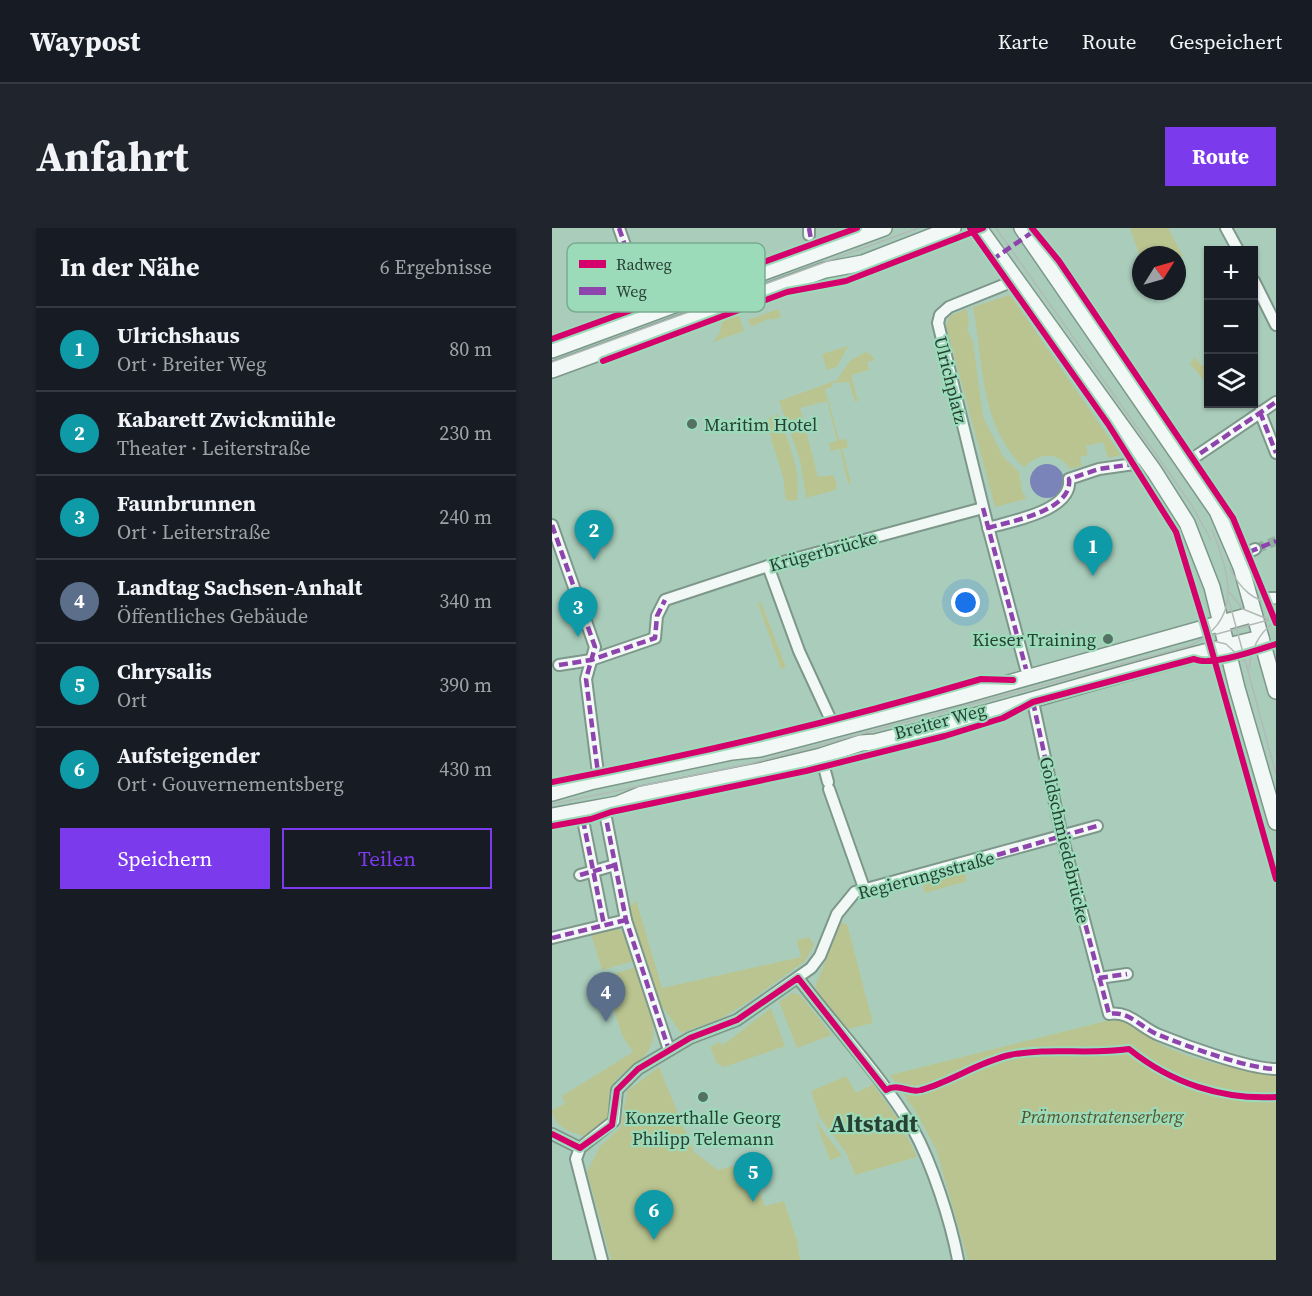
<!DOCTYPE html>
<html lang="de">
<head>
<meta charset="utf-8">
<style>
	body { margin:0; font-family:"Source Serif 4",serif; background:#20242c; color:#f1f3f6 }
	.controls { position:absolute; right:18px; top:18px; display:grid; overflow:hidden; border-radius:0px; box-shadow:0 2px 4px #0004 }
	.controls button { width:54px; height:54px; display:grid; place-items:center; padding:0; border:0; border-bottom:2px solid #363941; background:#171b24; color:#f1f3f6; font:30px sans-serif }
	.compass { position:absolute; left:580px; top:18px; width:54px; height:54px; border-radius:50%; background:#171b24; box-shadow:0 2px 4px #0004; rotate:53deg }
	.you { position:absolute; left:414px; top:375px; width:21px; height:21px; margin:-15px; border:4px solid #fff; border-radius:50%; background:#1a73e8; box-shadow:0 0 0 9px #1a73e833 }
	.badge { display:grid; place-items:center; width:39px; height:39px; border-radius:50%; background:#7c3aed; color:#fff; font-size:20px; font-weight:700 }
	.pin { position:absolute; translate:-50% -50px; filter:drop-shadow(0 2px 3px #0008) }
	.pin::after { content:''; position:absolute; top:32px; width:21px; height:18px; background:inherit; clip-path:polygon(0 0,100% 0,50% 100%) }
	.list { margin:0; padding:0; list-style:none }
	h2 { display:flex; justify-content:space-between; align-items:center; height:78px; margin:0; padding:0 24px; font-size:26px }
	h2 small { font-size:20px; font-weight:400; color:#9ea1a6 }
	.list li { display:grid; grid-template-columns:39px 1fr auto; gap:18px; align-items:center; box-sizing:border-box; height:84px; padding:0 24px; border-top:2px solid #363941 }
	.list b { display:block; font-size:22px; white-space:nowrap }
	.list p { margin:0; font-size:20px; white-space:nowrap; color:#9ea1a6 }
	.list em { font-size:20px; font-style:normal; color:#9ea1a6 }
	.actions { display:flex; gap:12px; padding:18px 24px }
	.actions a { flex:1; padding:14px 0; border:2px solid #7c3aed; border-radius:0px; text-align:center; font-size:21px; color:#7c3aed }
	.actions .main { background:#7c3aed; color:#fff }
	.icon { flex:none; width:33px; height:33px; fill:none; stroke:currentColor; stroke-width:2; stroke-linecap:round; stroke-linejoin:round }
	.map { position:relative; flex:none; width:724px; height:1032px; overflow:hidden; border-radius:0px }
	header { display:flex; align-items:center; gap:36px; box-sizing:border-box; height:84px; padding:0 30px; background:#171b24; border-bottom:2px solid #363941 }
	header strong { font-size:28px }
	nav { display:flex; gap:33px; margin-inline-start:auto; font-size:21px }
	.intro { display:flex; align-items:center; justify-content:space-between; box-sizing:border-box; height:144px; padding:0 36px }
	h1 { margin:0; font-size:42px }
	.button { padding:15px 27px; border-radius:0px; background:#7c3aed; color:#fff; font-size:21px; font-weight:700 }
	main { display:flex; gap:36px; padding:0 36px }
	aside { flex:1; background:#171b24; border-radius:0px; box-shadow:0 2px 4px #0004 }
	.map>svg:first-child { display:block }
	.green { fill:#bac490 }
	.water { fill:#7a84b9 }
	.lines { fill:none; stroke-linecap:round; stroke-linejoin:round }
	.street-tunnel { stroke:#90b1a0; stroke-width:10; stroke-dasharray:10 5; stroke-linecap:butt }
	.street-casing { stroke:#7d988b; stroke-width:14 }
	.secondary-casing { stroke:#7d988b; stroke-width:18 }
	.street { stroke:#f2f8f5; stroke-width:10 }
	.secondary { stroke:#f2f8f5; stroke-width:15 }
	.tram { stroke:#b1bab6; stroke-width:1.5 }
	.quiet { stroke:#8e44ad; stroke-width:4.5; stroke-dasharray:9 4.5; stroke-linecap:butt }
	.cycleway-casing { stroke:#9cdbba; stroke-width:10 }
	.cycleway { stroke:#d6006c; stroke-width:6 }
	.poi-dot { fill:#547163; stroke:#9cdbba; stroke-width:2 }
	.labels { text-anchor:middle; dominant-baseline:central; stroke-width:4.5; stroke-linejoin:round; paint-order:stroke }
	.street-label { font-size:18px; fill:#264033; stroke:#9cdbba }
	.poi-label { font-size:18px; fill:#264033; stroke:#9cdbba; text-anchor:start }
	.park-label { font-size:18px; font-style:italic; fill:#595328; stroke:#9cdbba }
	.district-label { font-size:24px; font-weight:bold; fill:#264033; stroke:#9cdbba }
	.key { fill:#9cdbba; stroke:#79ac92; stroke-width:1.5 }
	.key-label { font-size:16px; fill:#264033 }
</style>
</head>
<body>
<header>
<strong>Waypost</strong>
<nav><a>Karte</a><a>Route</a><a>Gespeichert</a></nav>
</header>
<div class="intro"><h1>Anfahrt</h1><a class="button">Route</a></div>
<main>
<aside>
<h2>In der Nähe<small>6 Ergebnisse</small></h2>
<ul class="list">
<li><span class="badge" style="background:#0f9aa8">1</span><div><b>Ulrichshaus</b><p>Ort · Breiter Weg</p></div><em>80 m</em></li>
<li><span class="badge" style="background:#0f9aa8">2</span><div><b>Kabarett Zwickmühle</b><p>Theater · Leiterstraße</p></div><em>230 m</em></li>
<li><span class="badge" style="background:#0f9aa8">3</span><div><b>Faunbrunnen</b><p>Ort · Leiterstraße</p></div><em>240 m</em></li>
<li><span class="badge" style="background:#5c6f8a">4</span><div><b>Landtag Sachsen-Anhalt</b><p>Öffentliches Gebäude</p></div><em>340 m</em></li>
<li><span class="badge" style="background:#0f9aa8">5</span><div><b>Chrysalis</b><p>Ort</p></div><em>390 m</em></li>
<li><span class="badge" style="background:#0f9aa8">6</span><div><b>Aufsteigender</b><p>Ort · Gouvernementsberg</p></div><em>430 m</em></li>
</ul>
<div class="actions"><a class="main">Speichern</a><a>Teilen</a></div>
</aside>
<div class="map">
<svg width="724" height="1032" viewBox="0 0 724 1032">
	<rect width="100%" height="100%" fill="#aacdbb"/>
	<g class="green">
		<path d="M578 0H616L631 28 625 31V27H589V32Z"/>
		<path d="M457 67 461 71 569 227 556 230 551 214 534 218 536 227 528 229 530 238 518 241C506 222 485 225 472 240 427 196 432 137 421 79Z"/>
		<path d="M226 81 229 89 220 92 218 90 199 99 196 92Z"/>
		<path d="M415 81 417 97 415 101 421 114 431 189 451 228 467 244 470 263 474 271 443 279 394 97 399 87Z"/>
		<path d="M187 87 192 103 161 114 168 105 170 93Z"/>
		<path d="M296 118 285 139 275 142 270 126Z"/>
		<path d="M313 124 318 126 323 132 315 134 317 142 299 147 306 173 303 174 297 154 280 155V159L273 161 287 212 294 211 296 219 290 221 299 255 296 256 288 221 279 223 277 215 285 213 275 173 248 180 266 249 281 247 285 256 283 262 254 270 248 232 227 173 285 152 298 133Z"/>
		<path d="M643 129 649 138 656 133V148L653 151 656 157 638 136Z"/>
		<path d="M226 186C236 213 250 244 245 272L235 273C231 265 233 257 231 249 226 229 216 212 217 190Z"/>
		<path d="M209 374 234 440 229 441 206 375Z"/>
		<path d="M413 645 415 653 373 665 371 656Z"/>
		<path d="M84 672 110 760 249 729 245 712 257 709 262 717 253 733 196 774 170 790 129 805 105 771 76 682Z"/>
		<path d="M289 695 295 696 321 795 296 801 267 767 263 758Z"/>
		<path d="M62 698 74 707 81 733 50 742 38 702Z"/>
		<path d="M84 739C92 762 111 800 96 823 85 840 60 845 57 867 56 875 57 883 56 890L33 908C19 905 3 899 0 883L13 875 10 868 81 824 70 807 52 749Z"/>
		<path d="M240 765 248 767 280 807 245 820 227 774Z"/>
		<path d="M219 780 233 818 172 839 165 836 158 819 168 814 170 817 175 814Z"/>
		<path d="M577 790C589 801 600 813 614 819 648 835 688 841 724 846V1032H416L384 921 364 884 338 847 562 791Z"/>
		<path d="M107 839 142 924 166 942 196 934 213 978 232 973 245 1012 248 1032H59L35 944 48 918 69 899 75 863Z"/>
		<path d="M294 848 304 865 321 856 349 896 365 929 303 947 295 926 267 888 259 863Z"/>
		<path d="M263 892 290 928 278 932Z"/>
	</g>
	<circle class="water" cx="495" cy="253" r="17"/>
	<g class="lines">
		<path class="street-tunnel" d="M703 321 724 313"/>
		<g class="street-casing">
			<g id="street">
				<path d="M67 0 91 69"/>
				<path d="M674 0 686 22"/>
				<path d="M257 7V0"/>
				<path d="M464 52 397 79 388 87 386 95 435 295 474 441"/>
				<path d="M702 53 724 97"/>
				<path d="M708 184 724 225"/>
				<path d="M634 235 724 174"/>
				<path d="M0 297 43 419 34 451 46 545"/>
				<path d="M436 300C459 293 521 283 517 251L547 241 582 236"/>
				<path d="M697 324 703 321"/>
				<path d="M216 338 247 423 283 501"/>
				<path d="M716 370H724"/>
				<path d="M7 437 39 432 103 410 105 388 113 372 216 338 431 280"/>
				<path d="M481 474 510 608 557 786C577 782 589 800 607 807 634 818 697 841 724 841"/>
				<path d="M269 528 276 554"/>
				<path d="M277 561 312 660"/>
				<path d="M53 585 74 692 117 822"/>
				<path d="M31 592 52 697"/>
				<path d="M28 647 63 637"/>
				<path d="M0 710 74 692"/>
				<path d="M246 750C284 800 329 847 361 901 380 935 399 994 406 1032"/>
				<path d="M547 750 575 746"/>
				<path d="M0 906 28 920"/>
				<path d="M50 1032 24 931 28 920 62 893 65 862 86 841 138 810 185 792 259 740 268 728 285 686 303 664 545 598"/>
			</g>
		</g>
		<g class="secondary-casing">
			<g id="secondary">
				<path d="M427 0 602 243 635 295 660 359 685 460 724 594"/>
				<path d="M470 0 665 283 689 339 724 463"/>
				<path d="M0 122 332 0"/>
				<path d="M0 142 273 42 311 35 401 0"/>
				<path d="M0 565 38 554 180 524 208 521 410 468 702 386"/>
				<path d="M0 588 66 576 90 566 211 542 269 528 309 515 323 514C453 483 579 440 709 410"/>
			</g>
		</g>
		<use href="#street" class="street"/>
		<use href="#secondary" class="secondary"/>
		<g class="tram">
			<path d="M444 0 639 276 659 312"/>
			<path d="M0 134 366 0"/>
			<path d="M678 341C688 360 701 374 724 376"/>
			<path d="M677 364 691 381 718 392"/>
			<path d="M677 373 724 546"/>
			<path d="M654 409 724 390"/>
			<path d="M652 411 674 416 692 433"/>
			<path d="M697 441C699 421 707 404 724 393"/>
			<path d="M0 576 197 536 637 418C691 393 679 349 660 302"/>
		</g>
		<g class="quiet">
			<path d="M67 0 94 78"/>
			<path d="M257 0 260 17"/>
			<path d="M440 32 482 3 485 7"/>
			<path d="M708 184 724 225"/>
			<path d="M637 233 724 174"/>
			<path d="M431 280 474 441"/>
			<path d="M0 297 43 419 34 451 46 545"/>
			<path d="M436 300C459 293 521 283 517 251L547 241 582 236"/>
			<path d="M697 324 724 313"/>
			<path d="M7 437 39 432 103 410 105 388 113 372"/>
			<path d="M481 474 510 608 557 786C577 782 589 800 607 807 634 818 697 841 724 841"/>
			<path d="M50 587 53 585 74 692 117 822"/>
			<path d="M31 592 52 697"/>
			<path d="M445 627 545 598"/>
			<path d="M28 647 63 637"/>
			<path d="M0 710 74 692"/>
			<path d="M547 750 575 746"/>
		</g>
		<g class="cycleway-casing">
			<g id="cycleway">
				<path d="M418 0 556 196 624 304 654 402 724 651"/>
				<path d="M480 0 507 33 681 290 724 395"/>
				<path d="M0 111 305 0"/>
				<path d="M51 133 235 64 294 53 431 0"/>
				<path d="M0 554C145 526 287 493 429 451L461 452"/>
				<path d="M0 598 39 591 59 584 254 543 393 508 451 490 481 474 642 431C658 439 705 422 724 416"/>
				<path d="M0 906 28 920 60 897 65 862 86 841 138 810 185 792 246 750 334 862C347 854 356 866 369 862 401 853 426 834 458 827 497 819 537 827 577 821 619 855 670 872 724 869"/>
			</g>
		</g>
		<use href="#cycleway" class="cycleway"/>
	</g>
	<g class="poi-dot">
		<circle cx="140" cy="196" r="6"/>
		<circle cx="556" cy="411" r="6"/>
		<circle cx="151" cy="869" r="6"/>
	</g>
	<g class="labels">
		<g class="street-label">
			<text transform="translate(399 152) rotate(76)">Ulrichplatz</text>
			<text transform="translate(271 323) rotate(-15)">Krügerbrücke</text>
			<text transform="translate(388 493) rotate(-15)">Breiter Weg</text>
			<text transform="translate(513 612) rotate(77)">Goldschmiedebrücke</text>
			<text transform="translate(374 647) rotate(-15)">Regierungsstraße</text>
		</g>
		<g class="poi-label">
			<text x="152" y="196">Maritim Hotel</text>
			<text x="544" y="411" text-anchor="end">Kieser Training</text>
			<text x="151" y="889" text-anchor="middle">Konzerthalle Georg<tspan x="151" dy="21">Philipp Telemann</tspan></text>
		</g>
		<g class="park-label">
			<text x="550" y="888">Prämonstratenserberg</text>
		</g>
		<g class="district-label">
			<text x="322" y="895">Altstadt</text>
		</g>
	</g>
	<rect x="15" y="15" width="198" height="69" rx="9" class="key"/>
	<rect x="27" y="32" width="27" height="8" fill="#d6006c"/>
	<rect x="27" y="59" width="27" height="8" fill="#8e44ad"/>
	<g class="key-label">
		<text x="64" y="42">Radweg</text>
		<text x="64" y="69">Weg</text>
	</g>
</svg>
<div class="controls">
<button>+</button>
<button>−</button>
<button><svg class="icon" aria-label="layers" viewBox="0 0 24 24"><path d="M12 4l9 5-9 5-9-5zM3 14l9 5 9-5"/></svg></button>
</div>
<svg class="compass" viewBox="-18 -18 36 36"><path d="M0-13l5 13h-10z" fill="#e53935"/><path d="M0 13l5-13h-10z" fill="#9ea1a6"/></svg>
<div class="you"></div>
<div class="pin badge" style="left:541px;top:348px;background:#0f9aa8">1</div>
<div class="pin badge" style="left:42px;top:332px;background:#0f9aa8">2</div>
<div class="pin badge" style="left:26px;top:409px;background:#0f9aa8">3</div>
<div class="pin badge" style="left:54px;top:794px;background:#5c6f8a">4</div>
<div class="pin badge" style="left:201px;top:974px;background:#0f9aa8">5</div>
<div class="pin badge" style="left:102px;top:1012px;background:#0f9aa8">6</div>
</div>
</main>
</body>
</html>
